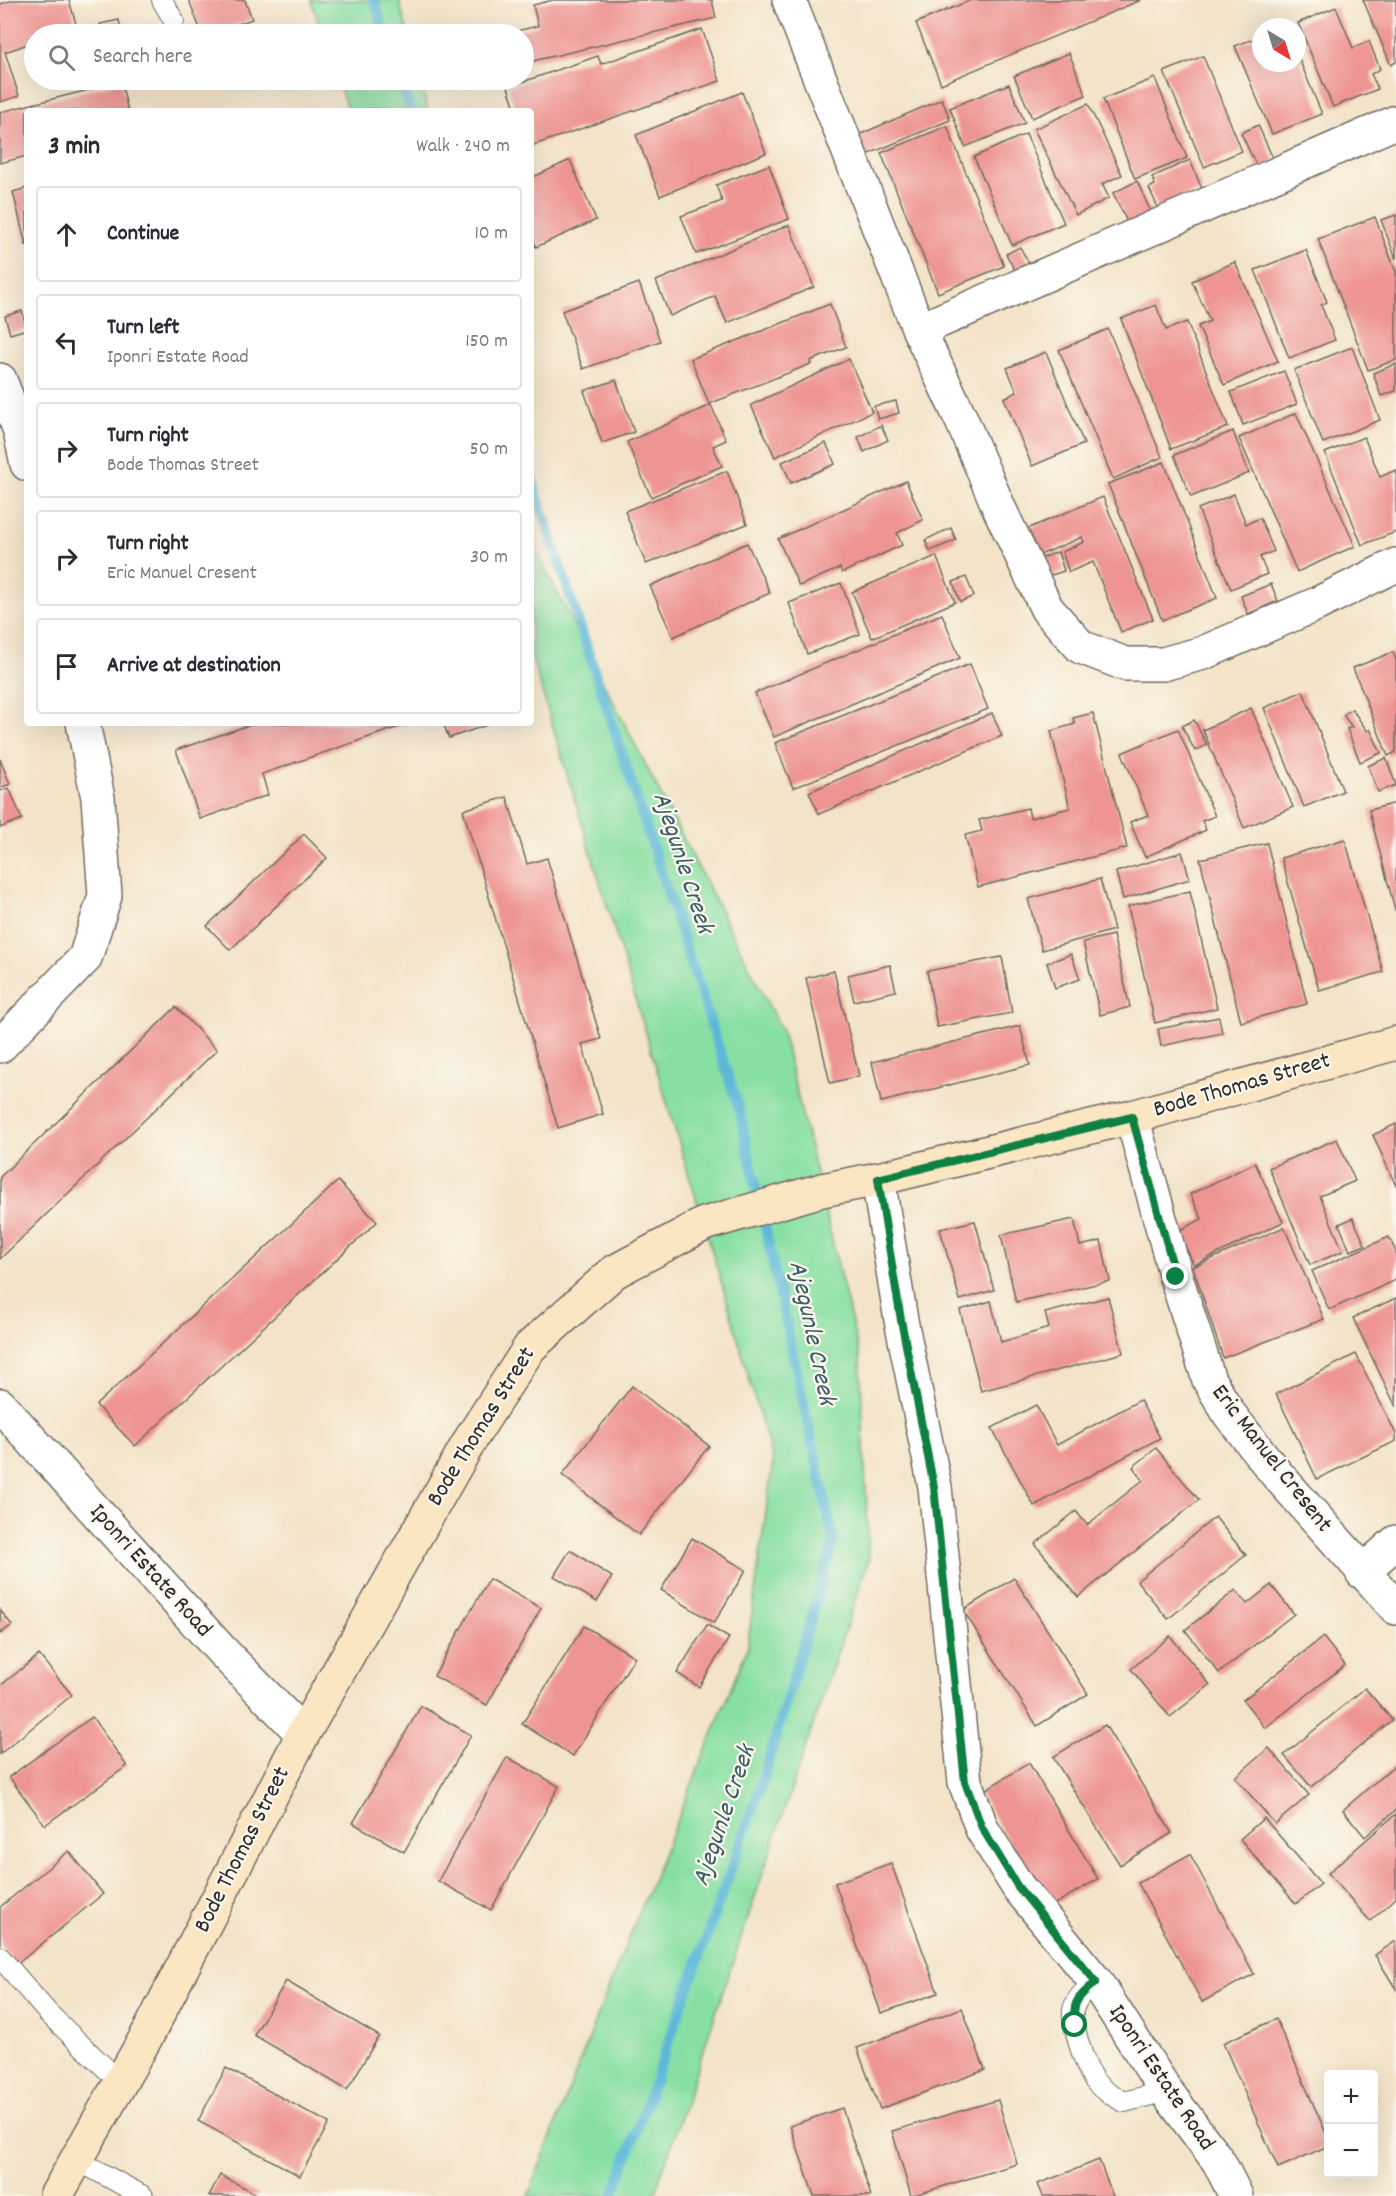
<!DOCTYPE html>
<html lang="en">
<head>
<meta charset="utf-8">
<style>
	body { margin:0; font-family:Dekko,sans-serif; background:#f2f2f3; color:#2b2b33 }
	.controls { position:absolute; right:18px; bottom:18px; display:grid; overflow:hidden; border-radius:6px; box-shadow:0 6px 24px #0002 }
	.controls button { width:54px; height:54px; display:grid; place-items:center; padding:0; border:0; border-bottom:2px solid #e1e1e2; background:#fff; color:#2b2b33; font:30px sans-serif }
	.compass { position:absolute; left:1252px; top:18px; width:54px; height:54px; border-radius:50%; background:#fff; box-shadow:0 6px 24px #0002; rotate:142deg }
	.stop { position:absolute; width:18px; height:18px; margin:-14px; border:4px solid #0b8043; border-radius:50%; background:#fff }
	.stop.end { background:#0b8043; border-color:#fff; box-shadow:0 2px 6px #0008 }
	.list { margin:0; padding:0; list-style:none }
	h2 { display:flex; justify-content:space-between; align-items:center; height:78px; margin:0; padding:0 24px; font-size:26px }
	h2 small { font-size:20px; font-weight:400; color:#7c7c81 }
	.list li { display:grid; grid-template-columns:39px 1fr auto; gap:18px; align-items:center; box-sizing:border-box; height:96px; margin:0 12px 12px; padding:0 12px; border:2px solid #e1e1e2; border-radius:6px }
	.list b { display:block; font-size:22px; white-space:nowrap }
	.list p { margin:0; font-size:20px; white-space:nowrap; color:#7c7c81 }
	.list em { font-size:20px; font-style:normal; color:#7c7c81 }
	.icon { flex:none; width:33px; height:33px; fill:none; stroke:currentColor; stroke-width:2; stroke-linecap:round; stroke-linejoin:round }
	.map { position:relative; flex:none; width:1396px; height:2196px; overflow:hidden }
	.search { position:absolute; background:#fff; box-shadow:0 6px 24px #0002; left:24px; top:24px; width:510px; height:66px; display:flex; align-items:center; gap:15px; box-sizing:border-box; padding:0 21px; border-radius:33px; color:#7c7c81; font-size:22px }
	.panel { position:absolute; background:#fff; box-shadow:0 6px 24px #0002; left:24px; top:108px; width:510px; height:618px; border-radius:6px }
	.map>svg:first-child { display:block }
	.green { fill:#87dfa3; stroke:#598567; stroke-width:1.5 }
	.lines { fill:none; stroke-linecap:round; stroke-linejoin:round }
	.stream { stroke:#5ab7d8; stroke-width:10 }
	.building { fill:#ee9493 }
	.lane-casing { stroke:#716b62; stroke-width:22 }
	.street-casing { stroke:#716b62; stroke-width:36 }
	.secondary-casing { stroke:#716b62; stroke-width:36 }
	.lane { stroke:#fff; stroke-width:20 }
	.street { stroke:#fff; stroke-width:33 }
	.secondary { stroke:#fbe6c4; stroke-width:33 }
	.route { stroke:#0b8043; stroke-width:8 }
	.labels { text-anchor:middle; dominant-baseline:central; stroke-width:4.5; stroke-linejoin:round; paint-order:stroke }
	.street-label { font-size:24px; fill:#2b2b2b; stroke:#fbf7ec }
	.water-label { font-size:26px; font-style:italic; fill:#3b5c68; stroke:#fbf7ec }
</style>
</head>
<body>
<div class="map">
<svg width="1396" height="2196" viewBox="0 0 1396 2196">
	<rect width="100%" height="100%" fill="#fbf7ec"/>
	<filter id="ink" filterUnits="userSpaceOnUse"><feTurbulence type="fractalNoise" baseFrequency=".0167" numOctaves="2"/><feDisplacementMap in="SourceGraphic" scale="12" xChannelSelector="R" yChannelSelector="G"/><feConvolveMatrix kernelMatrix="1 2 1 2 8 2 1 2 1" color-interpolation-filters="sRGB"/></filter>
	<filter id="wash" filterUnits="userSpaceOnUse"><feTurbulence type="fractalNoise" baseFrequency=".008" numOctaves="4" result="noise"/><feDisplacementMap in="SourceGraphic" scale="24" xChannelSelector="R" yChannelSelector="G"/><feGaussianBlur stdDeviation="1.35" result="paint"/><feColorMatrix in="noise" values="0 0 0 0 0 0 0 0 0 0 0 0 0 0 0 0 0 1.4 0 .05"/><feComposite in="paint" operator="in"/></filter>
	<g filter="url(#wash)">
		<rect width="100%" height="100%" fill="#f3e3c8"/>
		<g class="green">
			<path d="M311 0H399L408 34H322Z"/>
			<path d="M337 80H420L428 111H348Z"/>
			<path d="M531 526 538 555 782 1031 860 1357 869 1559 654 2196H528L607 1992 747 1649 773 1462 725 1294 531 655Z"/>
		</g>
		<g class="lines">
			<g class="stream">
				<path d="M374 0 385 34"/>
				<path d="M400 80 411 111"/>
				<path d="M531 477 739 1109 834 1541 760 1789 613 2196"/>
			</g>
		</g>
		<g id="blocks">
			<g class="building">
				<path d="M14 0H69L79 34H34V42L5 52 19 96 0 102V4Z"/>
				<path d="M189 0H245L252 19 212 34H202Z"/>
				<path d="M553 0H712L716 18 524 63V34H513L512 32 538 26 533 5Z"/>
				<path d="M971 0H1141L941 84 916 23Z"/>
				<path d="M1363 0H1396V62L1391 65Z"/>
				<path d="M1336 7 1353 48 1369 41 1380 69 1371 74 1378 89 1333 107 1298 23Z"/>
				<path d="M119 20 122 34H102L100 24Z"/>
				<path d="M702 29 720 81 531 146V111H516L508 87 598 56 601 64Z"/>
				<path d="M1261 36V63H1297V54L1322 114 1272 134 1235 46Z"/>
				<path d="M1069 53 1086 95 1032 118 1014 76Z"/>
				<path d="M1203 56 1242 151 1204 167 1164 72Z"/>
				<path d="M1155 78 1187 158 1135 179 1103 99Z"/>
				<path d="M121 82 128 111H27V156L0 163V112Z"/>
				<path d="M1009 84 1025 123 965 147 950 108Z"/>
				<path d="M742 92 766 153 660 196 636 135Z"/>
				<path d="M942 99 950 120 864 156 856 136Z"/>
				<path d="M1088 104 1122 175 1102 184 1109 198 1076 215 1034 129Z"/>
				<path d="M1258 125 1274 161 1258 169 1241 133Z"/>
				<path d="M947 126 1004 266 938 293 881 153Z"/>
				<path d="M1026 134 1064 223 1012 245 974 157Z"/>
				<path d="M570 160 596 220 536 247 531 235V178Z"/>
				<path d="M1190 160 1202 189 1158 208 1149 188 1155 185 1152 177Z"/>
				<path d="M769 165 789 219 696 254 681 216 722 201 716 185Z"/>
				<path d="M1137 181 1153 217 1130 228 1113 193Z"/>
				<path d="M27 188V245H26L13 192Z"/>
				<path d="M1396 215V259L1381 220Z"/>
				<path d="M1375 217 1396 272V360L1368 370 1318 239Z"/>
				<path d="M789 225 814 287 727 323 715 296 670 316 656 281Z"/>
				<path d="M1020 247 1032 269 1018 276 1006 254Z"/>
				<path d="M1306 250 1327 302 1321 305 1335 340 1289 358 1255 270Z"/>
				<path d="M1235 262 1278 361 1224 385 1198 326 1210 321 1192 281Z"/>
				<path d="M639 283 660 341 583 369 562 311Z"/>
				<path d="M830 304 846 347 810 361 811 364 709 404 691 359Z"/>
				<path d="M1156 305 1166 330 1187 322 1228 427 1171 449 1121 319Z"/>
				<path d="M22 311 27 329 10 334 5 316Z"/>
				<path d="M1108 329 1162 457 1113 479 1059 350Z"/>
				<path d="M1352 347 1380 420 1323 443 1294 370Z"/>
				<path d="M1046 352 1084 444 1032 466 1004 398 1017 392 1007 368Z"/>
				<path d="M849 359 872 412 775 457 751 405Z"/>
				<path d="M1396 364V391L1381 396 1373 373Z"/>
				<path d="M1284 371 1297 404 1243 425 1231 392Z"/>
				<path d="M616 380 634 432 602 443 584 391Z"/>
				<path d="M896 401 899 413 878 419 874 406Z"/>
				<path d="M711 405 726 440 713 446 722 466 651 497 627 442Z"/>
				<path d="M1296 413 1355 546 1297 572 1239 438Z"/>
				<path d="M881 425 888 440 864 452 858 437Z"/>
				<path d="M1233 431 1249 473 1191 497 1174 455Z"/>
				<path d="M1364 437 1380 477 1396 470V532L1362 545 1325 453Z"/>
				<path d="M826 443 835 464 791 483 782 462Z"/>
				<path d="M1164 462 1217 598 1162 620 1108 484Z"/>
				<path d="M727 471 747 524 646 564 625 511Z"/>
				<path d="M906 481 923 520 897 533 902 545 842 573 840 568 799 586 778 539Z"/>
				<path d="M1234 494 1246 524 1260 518 1274 551 1260 557 1267 574 1231 589 1198 509Z"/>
				<path d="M1103 497 1153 619 1121 632 1093 562 1069 572 1062 552 1084 542 1082 537 1033 558 1022 531Z"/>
				<path d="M951 528 956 540 930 551 925 540Z"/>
				<path d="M747 543 770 593 673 637 650 586Z"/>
				<path d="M1058 552 1064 571 1042 578 1036 560Z"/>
				<path d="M936 556 955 602 872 638 852 592Z"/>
				<path d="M966 577 974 596 960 602 953 582Z"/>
				<path d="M841 583 860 634 807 654 789 603Z"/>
				<path d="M1271 584 1278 601 1248 614 1241 596Z"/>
				<path d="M942 614 960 658 774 737 755 693Z"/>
				<path d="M1393 652 1396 660V752L1388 756 1353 668Z"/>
				<path d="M970 664 988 709 793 788 775 743Z"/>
				<path d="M1303 691 1343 791 1304 807 1264 708Z"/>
				<path d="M1251 708 1293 807 1244 828 1203 730Z"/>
				<path d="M1352 709 1367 731 1370 729 1381 753 1360 762 1347 729 1352 727 1343 715Z"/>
				<path d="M992 713 1002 736 819 814 809 792Z"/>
				<path d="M1093 713 1127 848 978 887 965 835 982 831 979 820 1028 808 1030 818 1070 808 1051 731 1075 724 1073 718Z"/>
				<path d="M1194 720 1207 745 1195 751 1182 726Z"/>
				<path d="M255 723H410L262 774 268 795 200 819 176 750Z"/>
				<path d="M443 723H487V725L449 738Z"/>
				<path d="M1178 729 1215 816 1202 821 1206 830 1145 857 1130 822 1148 815 1122 753Z"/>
				<path d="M1386 758 1396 785 1378 792 1368 766Z"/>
				<path d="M0 759 10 784 0 788Z"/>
				<path d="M9 788 22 819 0 828V791Z"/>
				<path d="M507 797 527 864 547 858 601 1039 582 1044 603 1114 558 1128 463 810Z"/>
				<path d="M1396 803V910H1395L1369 810Z"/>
				<path d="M304 834 327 858 230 950 207 926Z"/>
				<path d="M1345 839 1383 972 1319 990 1281 858Z"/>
				<path d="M1267 843 1307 1004 1241 1022 1200 859Z"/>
				<path d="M1182 852 1190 879 1123 899 1116 872Z"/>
				<path d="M1100 879 1114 930 1042 950 1028 899Z"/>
				<path d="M1190 891 1217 1008 1155 1023 1128 906Z"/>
				<path d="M1113 935 1130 1007 1100 1015 1083 942Z"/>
				<path d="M1071 954 1080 979 1055 988 1047 963Z"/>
				<path d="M1002 957 1012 1013 937 1027 927 971Z"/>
				<path d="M890 965 896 991 854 1001 848 975Z"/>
				<path d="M834 971 859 1076 830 1083 806 978Z"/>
				<path d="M176 1007 217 1050 0 1259V1177Z"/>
				<path d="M1219 1017 1222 1033 1161 1046 1158 1029Z"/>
				<path d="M1020 1026 1030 1065 881 1102 872 1062Z"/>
				<path d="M1396 1124V1186L1373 1135Z"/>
				<path d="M1337 1139 1355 1181 1320 1196 1343 1251 1310 1265 1269 1168Z"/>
				<path d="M1255 1163 1283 1222 1194 1265 1178 1231 1202 1219 1190 1194Z"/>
				<path d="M338 1181 377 1222 135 1446 96 1405Z"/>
				<path d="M1353 1218 1365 1245 1350 1251 1339 1224Z"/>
				<path d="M1074 1219 1080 1246 1101 1241 1110 1281 1016 1302 1001 1235Z"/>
				<path d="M975 1221 994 1290 960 1300 940 1229Z"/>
				<path d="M1284 1227 1324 1319 1223 1358 1193 1267Z"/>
				<path d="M1389 1237 1396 1252V1280L1329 1310 1312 1271Z"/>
				<path d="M1108 1297 1123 1353 981 1391 960 1310 991 1301 1001 1342 1049 1328 1045 1313Z"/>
				<path d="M1396 1298V1407L1353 1318Z"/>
				<path d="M1356 1354 1396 1434V1441L1317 1479 1276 1394Z"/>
				<path d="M632 1386 709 1446 639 1535 562 1475Z"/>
				<path d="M1140 1400 1160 1438 1034 1506 992 1428 1036 1405 1057 1445Z"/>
				<path d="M1156 1448 1199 1500 1078 1597 1035 1544 1076 1511 1087 1525 1143 1480 1133 1467Z"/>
				<path d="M1215 1517 1246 1555 1168 1619 1137 1581Z"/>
				<path d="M692 1538 746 1570 714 1623 661 1590Z"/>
				<path d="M570 1550 612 1577 597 1602 554 1576Z"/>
				<path d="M1014 1578 1088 1694 1037 1726 963 1610Z"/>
				<path d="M489 1579 541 1608 487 1705 434 1676Z"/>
				<path d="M1271 1585 1294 1614 1219 1673 1185 1630 1236 1590 1247 1604Z"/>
				<path d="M0 1610 12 1625 0 1634Z"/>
				<path d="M707 1625 729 1638 699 1687 677 1673Z"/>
				<path d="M584 1626 635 1657 573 1756 522 1724Z"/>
				<path d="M1170 1636 1210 1685 1170 1717 1131 1669Z"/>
				<path d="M1323 1637 1345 1665 1265 1728 1243 1700Z"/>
				<path d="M39 1655 72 1695 0 1754V1686Z"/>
				<path d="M1365 1688 1392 1720 1311 1787 1284 1755Z"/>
				<path d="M421 1706 471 1735 404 1852 353 1823Z"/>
				<path d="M92 1717 127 1766 45 1825 9 1777Z"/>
				<path d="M1105 1725 1172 1833 1120 1865 1053 1757Z"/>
				<path d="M1269 1748 1309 1795 1275 1824 1235 1777Z"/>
				<path d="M507 1757 559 1786 491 1910 438 1881Z"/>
				<path d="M1029 1763 1098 1879 1048 1908 980 1793Z"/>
				<path d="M1396 1764V1810L1365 1837 1343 1810Z"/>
				<path d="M1396 1814V1898L1370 1921 1328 1873Z"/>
				<path d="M1264 1818 1321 1884 1296 1904 1240 1839Z"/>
				<path d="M69 1851 103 1894 16 1965 0 1945V1907Z"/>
				<path d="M1190 1854 1254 1974 1202 2002 1138 1883Z"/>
				<path d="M891 1863 938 1993 881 2013 835 1883Z"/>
				<path d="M1396 1941V1989L1375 1955Z"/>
				<path d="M286 1981 379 2036 347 2090 254 2035Z"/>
				<path d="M962 2008 985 2070 880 2109 857 2048Z"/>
				<path d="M1276 2019 1328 2138V2146L1278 2168 1223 2043Z"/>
				<path d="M226 2068 329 2123 300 2176 198 2121Z"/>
				<path d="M998 2100 1017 2164 911 2196 892 2131Z"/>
				<path d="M842 2108 871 2196H814L790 2126Z"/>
				<path d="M1099 2160 1113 2196H1043L1038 2184Z"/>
				<path d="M220 2175 260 2196H209Z"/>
			</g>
		</g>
	</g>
	<g filter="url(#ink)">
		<use href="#blocks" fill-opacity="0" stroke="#716b62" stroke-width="1.5"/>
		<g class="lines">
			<g class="lane-casing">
				<g id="lane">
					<path d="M162 0 174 21"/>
					<path d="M0 1957 48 2013 121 2083"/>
					<path d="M1096 1982C1086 1990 1076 1997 1073 2010 1071 2024 1086 2069 1094 2080 1102 2091 1113 2096 1124 2102L1166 2091"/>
					<path d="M77 2160 143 2196"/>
				</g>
			</g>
			<g class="street-casing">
				<g id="street">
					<path d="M789 0 919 330 962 421 999 508 1047 609 1081 647 1125 664H1163L1203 653 1317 604 1396 565"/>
					<path d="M919 330 1396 122"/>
					<path d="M0 380 20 431 27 464"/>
					<path d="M0 1046 85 958 105 896 98 798 83 723"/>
					<path d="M1132 1117 1176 1277 1209 1380 1230 1415 1274 1471 1396 1608"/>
					<path d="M878 1179 901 1320 935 1487 965 1782 982 1829 1018 1887 1096 1982 1166 2091 1219 2162 1236 2196"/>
					<path d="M0 1405 222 1651 303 1734"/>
					<path d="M1362 1572 1396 1542"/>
				</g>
			</g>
			<g class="secondary-casing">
				<path id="secondary" d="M56 2196 149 2032 303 1734 472 1437 530 1347 614 1272 704 1224 822 1190 878 1179 1132 1117 1396 1043"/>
			</g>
			<use href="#lane" class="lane"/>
			<use href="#street" class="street"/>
			<use href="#secondary" class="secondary"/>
		</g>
	</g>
	<g class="lines" filter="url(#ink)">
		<path class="route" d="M1075 2025C1071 2002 1079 1996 1096 1982L1018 1887 982 1828 965 1782 934 1487 901 1320 878 1179 1132 1117 1176 1277"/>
	</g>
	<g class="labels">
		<g class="street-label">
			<text transform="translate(1242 1086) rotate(-16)">Bode Thomas Street</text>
			<text transform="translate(482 1427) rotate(-58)">Bode Thomas Street</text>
			<text transform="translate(1271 1459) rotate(52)">Eric Manuel Cresent</text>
			<text transform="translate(150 1571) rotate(48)">Iponri Estate Road</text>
			<text transform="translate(243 1850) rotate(-63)">Bode Thomas Street</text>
			<text transform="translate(1161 2078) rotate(56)">Iponri Estate Road</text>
		</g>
		<g class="water-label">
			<text transform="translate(682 863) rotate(72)">Ajegunle Creek</text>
			<text transform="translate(811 1333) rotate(78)">Ajegunle Creek</text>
			<text transform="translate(725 1816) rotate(-71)">Ajegunle Creek</text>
		</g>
	</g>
</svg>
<div class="controls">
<button>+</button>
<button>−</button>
</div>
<svg class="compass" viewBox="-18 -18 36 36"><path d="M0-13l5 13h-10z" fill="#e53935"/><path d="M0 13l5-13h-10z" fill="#7c7c81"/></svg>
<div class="stop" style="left:1075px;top:2025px"></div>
<div class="stop end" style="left:1176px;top:1277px"></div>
<div class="search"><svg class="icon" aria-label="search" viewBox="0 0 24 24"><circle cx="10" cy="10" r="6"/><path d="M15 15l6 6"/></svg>Search here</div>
<section class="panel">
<h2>3 min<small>Walk · 240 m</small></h2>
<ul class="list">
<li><svg class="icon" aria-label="ahead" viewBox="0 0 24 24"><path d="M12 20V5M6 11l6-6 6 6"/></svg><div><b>Continue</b></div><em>10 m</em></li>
<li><svg class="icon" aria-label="left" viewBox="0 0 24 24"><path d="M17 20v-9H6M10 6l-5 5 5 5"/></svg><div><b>Turn left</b><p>Iponri Estate Road</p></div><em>150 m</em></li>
<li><svg class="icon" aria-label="right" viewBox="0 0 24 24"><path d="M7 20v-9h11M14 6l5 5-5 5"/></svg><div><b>Turn right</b><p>Bode Thomas Street</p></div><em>50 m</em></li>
<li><svg class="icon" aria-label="right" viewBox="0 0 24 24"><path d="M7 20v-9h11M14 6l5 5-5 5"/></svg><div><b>Turn right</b><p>Eric Manuel Cresent</p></div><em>30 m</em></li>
<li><svg class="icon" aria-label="arrive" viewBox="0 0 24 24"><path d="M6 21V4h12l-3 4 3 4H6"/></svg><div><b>Arrive at destination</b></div></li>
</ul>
</section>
</div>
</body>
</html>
